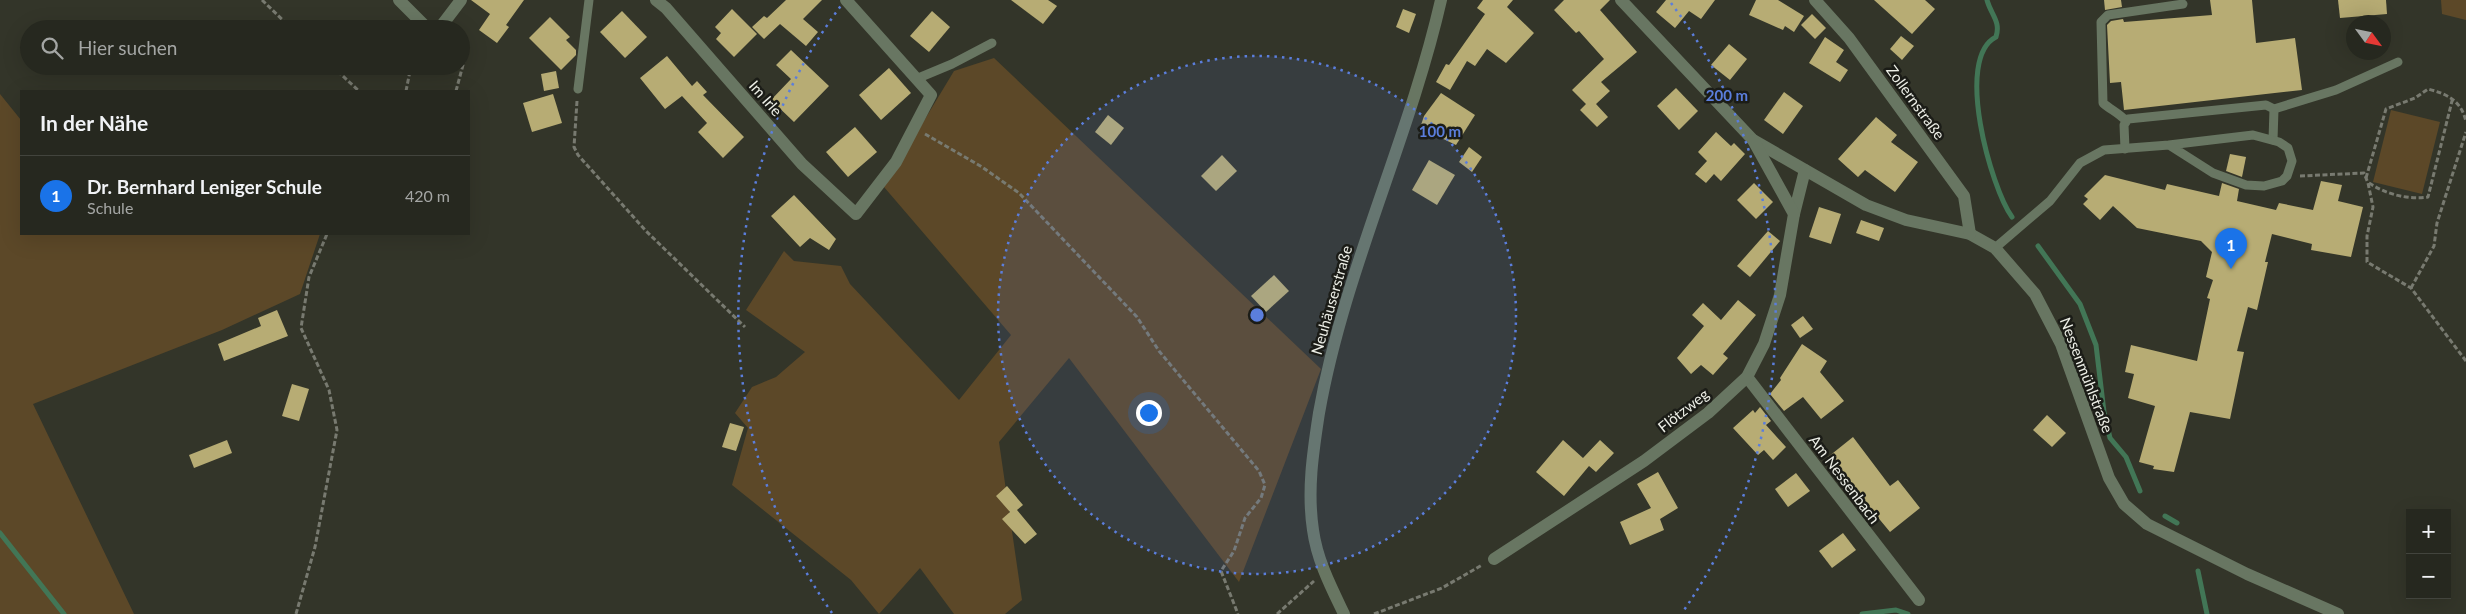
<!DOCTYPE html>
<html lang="de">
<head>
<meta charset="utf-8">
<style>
	body { margin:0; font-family:Lato,sans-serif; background:#2e3028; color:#f1f3f6 }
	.controls { position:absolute; right:15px; bottom:15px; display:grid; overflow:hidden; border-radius:0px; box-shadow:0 5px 20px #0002 }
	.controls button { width:45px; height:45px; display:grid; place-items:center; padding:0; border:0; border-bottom:1px solid #42443d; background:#26281f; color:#f1f3f6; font:25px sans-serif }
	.compass { position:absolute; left:2346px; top:15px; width:45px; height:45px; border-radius:50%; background:#26281f; box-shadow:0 5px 20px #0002; rotate:123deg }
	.you { position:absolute; left:1148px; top:412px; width:18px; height:18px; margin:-12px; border:4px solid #fff; border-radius:50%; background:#1a73e8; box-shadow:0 0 0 8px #1a73e833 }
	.badge { display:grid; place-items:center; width:32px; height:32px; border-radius:50%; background:#1a73e8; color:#fff; font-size:16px; font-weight:700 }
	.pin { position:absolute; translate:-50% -41px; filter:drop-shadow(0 1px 2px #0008) }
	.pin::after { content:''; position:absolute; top:26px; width:18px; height:15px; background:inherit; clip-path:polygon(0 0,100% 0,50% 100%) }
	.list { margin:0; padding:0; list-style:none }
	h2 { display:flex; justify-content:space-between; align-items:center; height:65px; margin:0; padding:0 20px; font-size:21px }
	h2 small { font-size:16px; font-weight:400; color:#a4a6a4 }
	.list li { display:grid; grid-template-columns:32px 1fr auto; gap:15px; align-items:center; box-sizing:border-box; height:80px; padding:0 20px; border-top:1px solid #42443d }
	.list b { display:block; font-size:19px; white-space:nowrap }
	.list p { margin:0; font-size:16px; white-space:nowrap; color:#a4a6a4 }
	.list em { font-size:16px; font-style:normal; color:#a4a6a4 }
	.icon { flex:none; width:28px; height:28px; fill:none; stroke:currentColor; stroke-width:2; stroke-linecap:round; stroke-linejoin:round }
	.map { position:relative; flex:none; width:2466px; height:614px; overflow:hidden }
	.search { position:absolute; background:#26281f; box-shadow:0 5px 20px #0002; left:20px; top:20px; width:450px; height:55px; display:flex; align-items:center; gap:12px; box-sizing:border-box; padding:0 18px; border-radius:28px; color:#a4a6a4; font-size:19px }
	.panel { position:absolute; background:#26281f; box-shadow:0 5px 20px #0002; left:20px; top:90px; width:450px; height:145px; border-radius:0px }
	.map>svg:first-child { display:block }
	.green { fill:#5c4828 }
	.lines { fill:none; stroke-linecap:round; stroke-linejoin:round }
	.stream { stroke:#427656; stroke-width:5 }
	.building { fill:#b7ac74 }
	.path { stroke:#787a70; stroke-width:3; stroke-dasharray:5 2.5; stroke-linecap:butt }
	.lane { stroke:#687662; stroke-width:9 }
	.street { stroke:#687662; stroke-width:12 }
	.ring { fill:none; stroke:#5b7edc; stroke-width:2.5; stroke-dasharray:2.5 5 }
	.labels { text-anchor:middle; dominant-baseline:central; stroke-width:5; stroke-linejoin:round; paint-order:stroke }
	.street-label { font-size:15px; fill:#edefe7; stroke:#1b1c17 }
	.centre { fill:#5b7edc; stroke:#1b1c17; stroke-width:2.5 }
	.ring-label { font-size:15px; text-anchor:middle; font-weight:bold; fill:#5b7edc; stroke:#1b1c17; stroke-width:5; stroke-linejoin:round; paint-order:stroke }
</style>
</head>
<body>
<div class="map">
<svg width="2466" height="614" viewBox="0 0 2466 614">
	<rect width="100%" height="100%" fill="#333529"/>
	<g class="green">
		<path d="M2441 0H2466V20L2442 14Z"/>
		<path d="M994 58 1321 369 1239 582 1069 358 999 442 1022 600 1005 614H954L920 568 879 614 851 580 732 485 748 428 735 413 752 387 776 377 805 352 746 310 784 251 794 261 841 266 850 284 959 400 1011 335 884 187 954 71Z"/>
		<path d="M0 94 21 120V234H320L300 294 222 330 33 404 134 614H0Z"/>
		<path d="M2391 110 2440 122 2422 194 2373 182Z"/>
	</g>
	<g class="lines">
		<g class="stream">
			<path d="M1987 0C1991 15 2001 21 1996 37 1954 58 1991 188 2012 217"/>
			<path d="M2038 246 2080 304 2096 345 2104 412 2110 438 2126 457 2140 491"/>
			<path d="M2165 516 2177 523"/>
			<path d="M0 533 64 614"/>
			<path d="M2198 571 2207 614"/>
			<path d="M1862 614 1896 610 1908 614"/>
		</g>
	</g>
	<g class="building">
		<path d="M471 0H524L506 25 509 27 497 43 479 30 490 14Z"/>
		<path d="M786 0H822L803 19 818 32 806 46 780 24 764 39 752 27 764 16 767 18Z"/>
		<path d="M1011 0H1048L1057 6 1043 24Z"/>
		<path d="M1483 0H1513L1507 7 1534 33 1506 63 1487 49 1475 66 1467 61 1450 90 1436 82 1446 64 1449 65 1485 14 1477 8Z"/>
		<path d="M1564 0H1610L1600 10 1637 52 1601 82 1610 91 1596 104 1608 117 1597 127 1580 110 1586 104 1572 90 1604 59 1579 31 1576 33 1554 10Z"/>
		<path d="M1666 0H1715L1701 19 1689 11 1675 28 1656 12Z"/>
		<path d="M1756 0H1778L1804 16 1794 32 1785 26 1783 30 1749 15Z"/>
		<path d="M1874 0H1925L1935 9 1912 34Z"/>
		<path d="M2104 0H2121L2122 7 2105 10Z"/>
		<path d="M2210 0H2252L2256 43 2295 38 2302 90 2124 110 2121 82 2110 83 2107 25 2111 21 2123 19 2124 22 2212 15Z"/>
		<path d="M2338 0H2386L2387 14 2340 18Z"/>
		<path d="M732 9 757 34 734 57 716 39 721 33 715 27Z"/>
		<path d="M1403 9 1416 14 1409 33 1396 27Z"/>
		<path d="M622 11 647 37 625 58 600 32Z"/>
		<path d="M932 11 950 27 929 52 910 36Z"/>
		<path d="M1812 14 1826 28 1815 39 1801 25Z"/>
		<path d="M550 17 570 37 566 40 576 50V55L561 70 529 38Z"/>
		<path d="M1901 36 1914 46 1902 60 1890 49Z"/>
		<path d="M1825 37 1844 50 1836 62 1848 70 1840 82 1809 63Z"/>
		<path d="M1729 44 1747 59 1730 80 1711 65Z"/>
		<path d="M791 50 829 86 794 122 771 100 791 79 776 65Z"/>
		<path d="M667 56 692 86 697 81 707 92 703 95 744 137 723 158 698 132 707 123 682 96 665 109 640 78Z"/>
		<path d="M889 68 911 93 881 120 859 95Z"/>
		<path d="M556 71 559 88 544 91 541 74Z"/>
		<path d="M1676 88 1698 111 1679 130 1657 106Z"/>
		<path d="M1784 92 1803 106 1783 134 1764 120Z"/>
		<path d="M1441 93 1475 115 1456 145 1420 128 1424 116Z"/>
		<path d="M553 94 562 123 532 132 523 103Z"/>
		<path d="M1108 115 1124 128 1111 145 1095 132Z"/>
		<path d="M1876 117 1897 135 1891 142 1918 162 1895 192 1865 170 1858 177 1838 159Z"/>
		<path d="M855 127 877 152 848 177 826 152Z"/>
		<path d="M1716 132 1731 146 1734 143 1745 154 1721 181 1714 174 1706 183 1695 174 1707 161 1698 152Z"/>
		<path d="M1469 147 1482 157 1472 172 1459 162Z"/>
		<path d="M2230 154 2246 157 2242 177 2226 171Z"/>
		<path d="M1222 155 1237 171 1216 191 1201 176Z"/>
		<path d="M1429 160 1455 175 1437 205 1412 190Z"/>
		<path d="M2105 175 2165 190 2167 184 2219 196 2222 183 2239 189 2237 201 2276 210 2279 203 2313 210 2321 181 2342 185 2338 201 2363 207 2351 257 2311 250 2312 244 2272 234 2265 262H2268L2257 310 2248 307 2237 351 2244 352 2230 419 2190 412 2174 472 2153 469 2154 466 2139 462 2155 406 2128 398 2134 374 2125 372 2131 345 2197 361 2210 299 2207 298 2213 280 2206 277 2212 252 2201 241 2137 228 2113 206 2100 220 2083 204 2088 199 2084 196Z"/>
		<path d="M1754 183 1773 202 1756 219 1737 200Z"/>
		<path d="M794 195 836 239 829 250 810 238 800 247 771 216Z"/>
		<path d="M1819 207 1841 214 1831 244 1809 237Z"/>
		<path d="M1861 220 1884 228 1879 241 1856 233Z"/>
		<path d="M1768 231 1780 241 1750 277 1737 266Z"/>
		<path d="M1274 275 1289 291 1266 312 1251 296Z"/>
		<path d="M1738 300 1756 315 1723 354 1728 358 1713 375 1701 365 1691 374 1677 358 1704 326 1692 315 1703 303 1721 320Z"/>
		<path d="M277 310 288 336 224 361 218 344 261 326 258 318Z"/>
		<path d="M1803 316 1813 329 1800 338 1791 325Z"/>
		<path d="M1802 344 1827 361 1820 372 1844 401 1821 419 1803 397 1784 411 1770 394 1781 380 1780 378Z"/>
		<path d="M292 384 309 389 299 421 282 416Z"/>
		<path d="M1760 407 1771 421 1766 425 1786 447 1773 460 1764 450 1758 455 1733 428 1753 410 1755 413Z"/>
		<path d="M2047 415 2066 433 2052 447 2033 430Z"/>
		<path d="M730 423 744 427 736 451 722 447Z"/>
		<path d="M1853 437 1890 486 1898 480 1920 508 1890 532 1828 457Z"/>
		<path d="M227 440 232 453 194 468 189 455Z"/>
		<path d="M1563 440 1583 458 1600 440 1614 453 1596 472 1589 466 1564 496 1536 472Z"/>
		<path d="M1658 472 1678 508 1660 519 1664 530 1630 545 1620 522 1651 508 1637 484Z"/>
		<path d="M1796 473 1810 491 1788 507 1775 489Z"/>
		<path d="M1007 486 1023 505 1017 510 1037 534 1025 544 1002 519 1010 512 996 496Z"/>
		<path d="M1843 533 1856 550 1832 568 1819 551Z"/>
	</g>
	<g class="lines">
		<g class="path">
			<path d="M262 0 292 29"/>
			<path d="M332 66 359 91"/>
			<path d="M406 91 411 66"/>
			<path d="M456 91 467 50 461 36"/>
			<path d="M577 101 574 147 578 155 646 231 745 327"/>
			<path d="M925 134 982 167 1019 193 1137 317 1159 351 1259 471 1265 485 1261 498 1245 518 1234 551 1221 571 1238 614"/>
			<path d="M2300 176 2364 173 2368 183 2373 207 2367 236V262L2411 288 2466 361"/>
			<path d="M2366 178 2386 109 2415 98 2428 89C2447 94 2462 101 2466 122"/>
			<path d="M2369 183C2386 194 2407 200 2428 197L2453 97"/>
			<path d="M415 235V234"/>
			<path d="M2411 288 2434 246 2437 223 2466 132"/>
			<path d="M296 614 315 547 337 430 329 390 301 328 309 277 327 234"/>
			<path d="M1277 614 1314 581"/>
			<path d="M1374 614 1442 588 1482 565"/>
		</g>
		<g class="lane">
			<path d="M916 79 952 64 992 43"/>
			<path d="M578 89 589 0"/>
			<path d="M2274 109 2336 90 2398 62"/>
			<path d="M2126 121C2119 113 2111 110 2103 103L2101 22 2108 15 2183 4"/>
			<path d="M2125 149 2124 125 2128 119 2266 105 2274 109 2273 140"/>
			<path d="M1995 248 2050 201 2080 163 2104 150 2169 145 2213 173 2246 185 2264 186 2282 181 2287 176 2292 161 2288 148 2279 142 2253 135 2169 145"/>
		</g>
		<g class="street">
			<path d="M399 0 428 29"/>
			<path d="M656 0 666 8 802 164 856 214 896 162 931 95 846 0"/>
			<path d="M1621 0 1753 140 1866 205 1906 220 1970 234 1995 248 2035 294 2061 344 2109 478 2124 504 2147 524 2247 574 2338 614"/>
			<path d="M1815 0 1849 38 1964 196 1970 234"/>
			<path d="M439 29 461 0"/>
			<path d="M1794 214 1805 170"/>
			<path d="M1747 377 1919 600"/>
			<path d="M1494 559 1644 461 1708 413 1747 377 1764 344 1780 295 1794 214 1753 140"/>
			<path d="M1344 614C1331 587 1317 560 1313 530 1307 490 1313 452 1319 413 1344 271 1409 140 1441 0"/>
		</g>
	</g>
	<circle cx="1257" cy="315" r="259" fill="#5b7edc" fill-opacity=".12"/>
	<g class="ring">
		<circle cx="1257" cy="315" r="259"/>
		<path d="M832 613A519 519 0 0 1 843 3M1671 3A519 519 0 0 1 1682 613"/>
	</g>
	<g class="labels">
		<g class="street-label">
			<text transform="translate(766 98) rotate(49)">Im Irle</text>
			<text transform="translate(1916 102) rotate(54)">Zollernstraße</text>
			<text transform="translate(1331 300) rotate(-74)">Neuhäuserstraße</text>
			<text transform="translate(2087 375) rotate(69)">Nessenmühlstraße</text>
			<text transform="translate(1683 410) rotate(-38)">Flötzweg</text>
			<text transform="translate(1845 479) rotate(53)">Am Nessenbach</text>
		</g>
	</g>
	<circle cx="1257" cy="315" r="8" class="centre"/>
	<g class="ring-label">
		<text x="1727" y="101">200 m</text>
		<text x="1440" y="137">100 m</text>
	</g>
</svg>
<div class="controls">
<button>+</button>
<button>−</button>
</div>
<svg class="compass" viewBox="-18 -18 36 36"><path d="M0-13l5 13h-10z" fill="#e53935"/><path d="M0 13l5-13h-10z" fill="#a4a6a4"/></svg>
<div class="you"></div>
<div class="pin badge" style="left:2231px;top:269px">1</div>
<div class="search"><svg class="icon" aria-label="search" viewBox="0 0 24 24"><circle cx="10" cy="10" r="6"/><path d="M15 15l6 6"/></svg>Hier suchen</div>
<section class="panel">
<h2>In der Nähe<small></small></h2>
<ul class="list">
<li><span class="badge">1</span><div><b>Dr. Bernhard Leniger Schule</b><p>Schule</p></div><em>420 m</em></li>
</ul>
</section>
</div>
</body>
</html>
